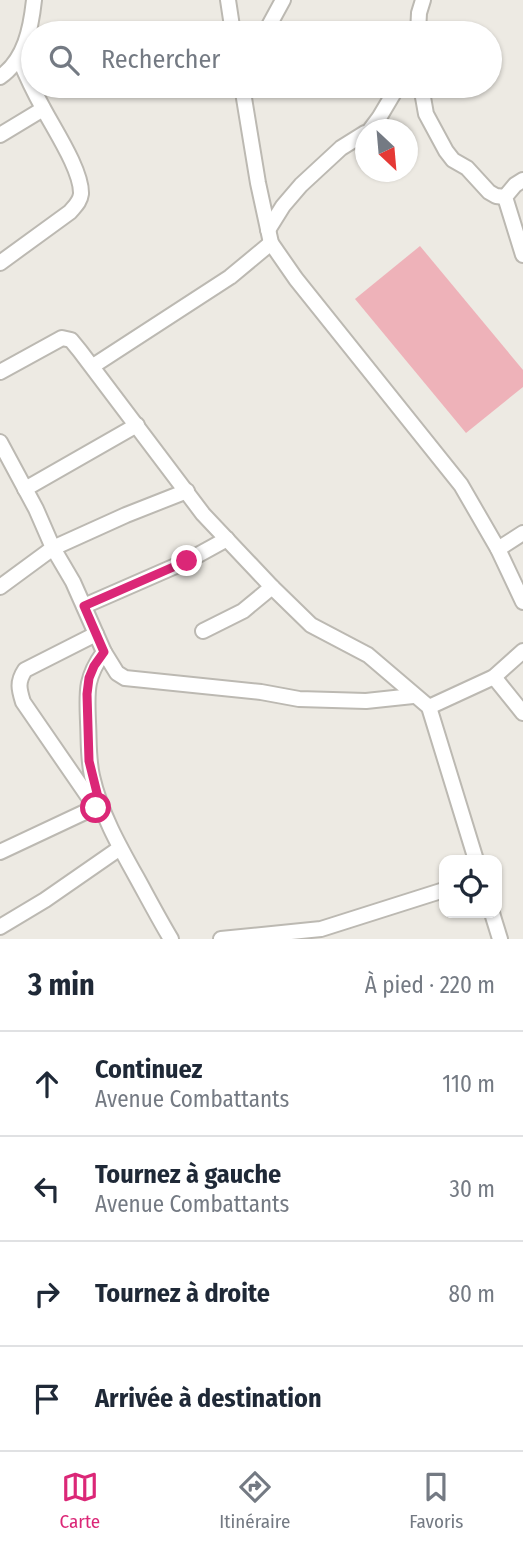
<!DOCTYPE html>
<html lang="fr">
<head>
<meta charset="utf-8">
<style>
	body { margin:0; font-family:"Fira Sans Condensed",sans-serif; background:#f6f6f7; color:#1f2937 }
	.controls { position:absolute; right:21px; bottom:21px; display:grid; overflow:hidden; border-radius:14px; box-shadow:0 2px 5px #0004 }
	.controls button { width:63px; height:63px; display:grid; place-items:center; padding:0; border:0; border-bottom:2px solid #e0e1e3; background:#fff; color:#1f2937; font:35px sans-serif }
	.compass { position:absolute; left:355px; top:119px; width:63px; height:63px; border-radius:50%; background:#fff; box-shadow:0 2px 5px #0004; rotate:154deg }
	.stop { position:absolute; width:21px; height:21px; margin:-16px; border:5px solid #db2777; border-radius:50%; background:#fff }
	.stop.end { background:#db2777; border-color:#fff; box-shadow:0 2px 7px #0008 }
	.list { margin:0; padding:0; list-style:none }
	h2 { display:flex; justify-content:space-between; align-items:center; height:91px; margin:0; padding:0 28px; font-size:30px }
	h2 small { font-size:23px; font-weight:400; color:#747a83 }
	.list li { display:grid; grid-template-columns:46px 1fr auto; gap:21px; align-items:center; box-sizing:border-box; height:105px; padding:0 28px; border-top:2px solid #e0e1e3 }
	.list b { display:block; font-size:26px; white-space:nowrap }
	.list p { margin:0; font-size:23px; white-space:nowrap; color:#747a83 }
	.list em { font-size:23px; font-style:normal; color:#747a83 }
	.icon { flex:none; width:38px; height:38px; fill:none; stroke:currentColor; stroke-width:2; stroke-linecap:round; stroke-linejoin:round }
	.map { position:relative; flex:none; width:523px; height:939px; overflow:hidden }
	.search { position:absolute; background:#fff; box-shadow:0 2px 5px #0004; left:21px; right:21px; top:21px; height:77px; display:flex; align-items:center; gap:18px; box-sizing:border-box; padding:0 24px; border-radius:38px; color:#747a83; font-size:26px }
	.sheet { height:511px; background:#fff }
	nav { display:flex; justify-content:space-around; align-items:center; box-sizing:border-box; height:98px; border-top:2px solid #e0e1e3; background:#fff; font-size:19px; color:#747a83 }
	nav a { display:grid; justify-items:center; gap:4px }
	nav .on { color:#db2777 }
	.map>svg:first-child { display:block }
	.green { fill:#eeb2b9 }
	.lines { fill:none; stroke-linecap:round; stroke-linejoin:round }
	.minor-casing { stroke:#bcb9b2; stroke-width:18 }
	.minor { stroke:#fff; stroke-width:14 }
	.route { stroke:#db2777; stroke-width:9 }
</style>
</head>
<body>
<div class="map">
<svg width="523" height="939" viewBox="0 0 523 939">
	<rect width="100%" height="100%" fill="#edeae3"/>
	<path class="green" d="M420 246 523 370V387L466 433 355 299Z"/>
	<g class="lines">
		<g class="minor-casing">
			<g id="minor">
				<path d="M228 0 233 33"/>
				<path d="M265 33 283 0"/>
				<path d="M418 33 419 13 423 0"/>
				<path d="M0 77C25 60 31 28 34 0"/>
				<path d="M242 86 258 183 271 243 296 279 461 485 498 549 523 602"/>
				<path d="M421 86 426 114 446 151 453 160 467 168 489 192 496 196 505 197"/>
				<path d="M370 130 379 118 398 86"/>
				<path d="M0 135 43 109"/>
				<path d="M523 180 515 185 505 197 523 255"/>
				<path d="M268 230 283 206 301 185 341 148 365 133"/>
				<path d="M0 263 70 212C75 206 80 202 81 194 82 171 54 129 43 108 34 92 26 75 19 58"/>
				<path d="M93 366 230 277 271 243"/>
				<path d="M0 372 62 338 71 340 80 351 203 514 272 587 311 625 368 655 429 707 476 860"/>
				<path d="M0 442 36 509 53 548 73 582 104 652C85 678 87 692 88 722 89 740 88 758 92 776 100 812 119 846 137 878 148 898 159 919 171 939"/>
				<path d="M25 489 137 425"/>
				<path d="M498 549 523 533"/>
				<path d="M0 587 53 548 126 515 187 491"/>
				<path d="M84 606 187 561 227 539"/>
				<path d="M203 631 243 611 272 587"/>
				<path d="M104 652 117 673 125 678 261 692 299 699 366 701 413 696"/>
				<path d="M494 677 523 713"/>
				<path d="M429 707 494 677 523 651"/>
				<path d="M96 808 23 702C19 689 17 682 25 670L96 634"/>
				<path d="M0 852 100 805"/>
				<path d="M492 913 500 939"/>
				<path d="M0 927 45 900 120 848"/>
				<path d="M221 939 321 929 444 890"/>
			</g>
		</g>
		<use href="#minor" class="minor"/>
	</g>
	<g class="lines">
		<path class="route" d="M96 808 100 805 89 761 87 694 89 678 94 666 104 652 84 606 187 561"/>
	</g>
</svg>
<div class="controls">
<button><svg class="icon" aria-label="locate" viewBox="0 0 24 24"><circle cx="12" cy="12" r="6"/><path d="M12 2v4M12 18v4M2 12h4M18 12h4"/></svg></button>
</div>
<svg class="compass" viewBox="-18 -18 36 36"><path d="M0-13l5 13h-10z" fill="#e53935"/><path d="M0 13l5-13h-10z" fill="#747a83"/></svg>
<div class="stop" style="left:96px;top:808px"></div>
<div class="stop end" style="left:187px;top:561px"></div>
<div class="search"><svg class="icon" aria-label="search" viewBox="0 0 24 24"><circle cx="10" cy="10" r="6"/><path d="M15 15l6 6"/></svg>Rechercher</div>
</div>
<section class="sheet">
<h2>3 min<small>À pied · 220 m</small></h2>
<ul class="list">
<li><svg class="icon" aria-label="ahead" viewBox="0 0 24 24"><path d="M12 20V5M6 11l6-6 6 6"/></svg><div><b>Continuez</b><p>Avenue Combattants</p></div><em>110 m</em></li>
<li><svg class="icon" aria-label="left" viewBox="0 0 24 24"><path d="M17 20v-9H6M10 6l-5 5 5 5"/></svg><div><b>Tournez à gauche</b><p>Avenue Combattants</p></div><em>30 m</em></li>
<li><svg class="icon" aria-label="right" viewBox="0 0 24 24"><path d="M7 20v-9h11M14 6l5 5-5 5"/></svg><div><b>Tournez à droite</b></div><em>80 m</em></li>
<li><svg class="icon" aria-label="arrive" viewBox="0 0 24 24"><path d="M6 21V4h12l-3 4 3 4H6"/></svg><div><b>Arrivée à destination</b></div></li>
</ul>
</section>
<nav>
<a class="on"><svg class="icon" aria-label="map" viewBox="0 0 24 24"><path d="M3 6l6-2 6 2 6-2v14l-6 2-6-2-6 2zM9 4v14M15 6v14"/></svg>Carte</a>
<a><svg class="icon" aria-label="directions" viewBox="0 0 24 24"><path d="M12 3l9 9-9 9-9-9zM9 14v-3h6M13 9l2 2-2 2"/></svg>Itinéraire</a>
<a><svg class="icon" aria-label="saved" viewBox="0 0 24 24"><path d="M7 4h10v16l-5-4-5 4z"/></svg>Favoris</a>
</nav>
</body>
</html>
